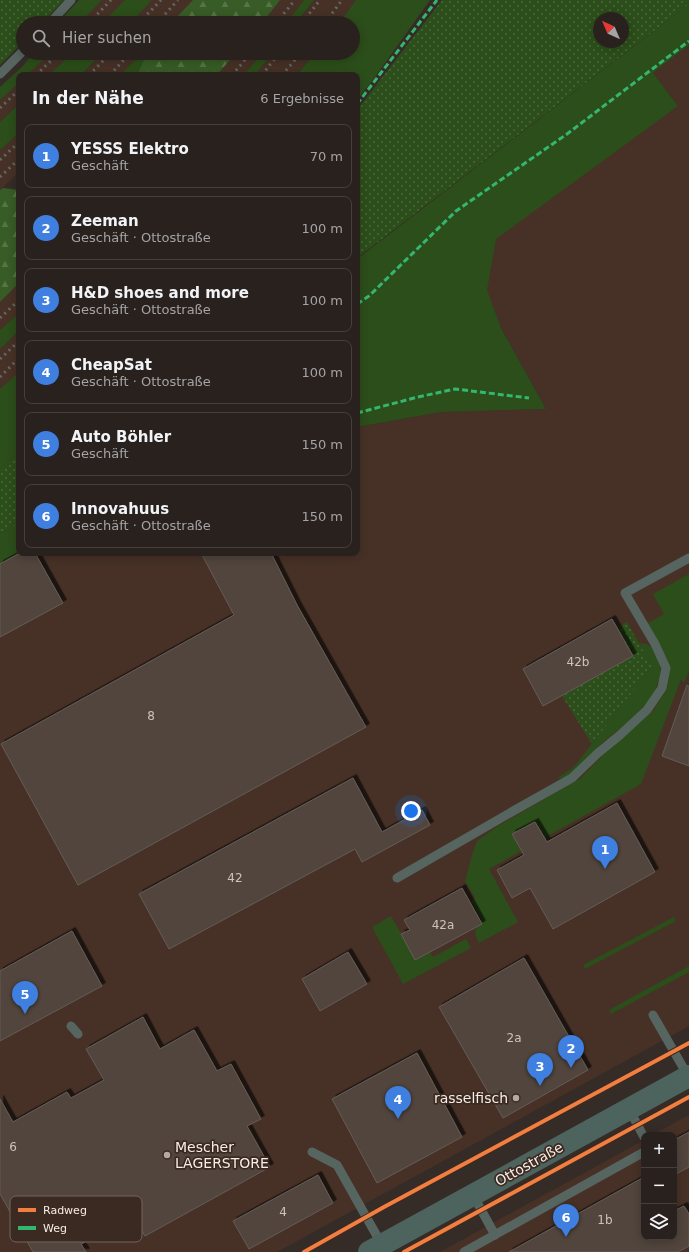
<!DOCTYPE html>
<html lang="de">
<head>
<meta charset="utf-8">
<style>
	body { margin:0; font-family:"DejaVu Sans",sans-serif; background:#342e2b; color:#f1f3f6 }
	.controls { position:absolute; right:12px; bottom:12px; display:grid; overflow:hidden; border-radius:8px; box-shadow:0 2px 10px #0003 }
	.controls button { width:36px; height:36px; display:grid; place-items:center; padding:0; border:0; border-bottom:1px solid #443e3c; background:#28211e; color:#f1f3f6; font:20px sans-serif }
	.compass { position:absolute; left:593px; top:12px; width:36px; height:36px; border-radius:50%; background:#28211e; box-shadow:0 2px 10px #0003; rotate:316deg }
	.you { position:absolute; left:411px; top:811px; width:14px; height:14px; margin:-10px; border:3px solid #fff; border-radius:50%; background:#1a73e8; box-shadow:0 0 0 6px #1a73e833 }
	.badge { display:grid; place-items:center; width:26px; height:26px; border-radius:50%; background:#b45309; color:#fff; font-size:13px; font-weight:700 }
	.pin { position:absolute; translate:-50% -33px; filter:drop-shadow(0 1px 2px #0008) }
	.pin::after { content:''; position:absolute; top:21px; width:14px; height:12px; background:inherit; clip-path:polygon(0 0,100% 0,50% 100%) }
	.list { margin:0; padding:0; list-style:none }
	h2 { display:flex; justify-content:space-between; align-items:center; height:52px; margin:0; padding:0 16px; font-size:17px }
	h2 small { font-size:13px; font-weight:400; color:#a5a3a4 }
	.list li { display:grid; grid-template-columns:26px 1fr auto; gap:12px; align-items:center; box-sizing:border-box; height:64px; margin:0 8px 8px; padding:0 8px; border:1px solid #443e3c; border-radius:8px }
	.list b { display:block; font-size:15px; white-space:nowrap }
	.list p { margin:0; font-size:13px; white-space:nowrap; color:#a5a3a4 }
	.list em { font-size:13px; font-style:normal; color:#a5a3a4 }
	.icon { flex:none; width:22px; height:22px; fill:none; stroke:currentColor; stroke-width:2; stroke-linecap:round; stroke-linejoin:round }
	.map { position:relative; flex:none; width:689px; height:1252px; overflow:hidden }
	.search { position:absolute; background:#28211e; box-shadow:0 2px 10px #0003; left:16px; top:16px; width:344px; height:44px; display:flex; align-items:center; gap:10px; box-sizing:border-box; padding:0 14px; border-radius:22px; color:#a5a3a4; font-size:15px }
	.panel { position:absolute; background:#28211e; box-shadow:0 2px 10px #0003; left:16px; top:72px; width:344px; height:484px; border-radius:8px }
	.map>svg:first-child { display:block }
	.built { fill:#473126 }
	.green { fill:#2c4e1a }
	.forest { fill:url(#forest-firs) }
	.garden { fill:url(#garden-dots); fill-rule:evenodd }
	.building { fill:#51453c; stroke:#645c58; filter:url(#shadow) }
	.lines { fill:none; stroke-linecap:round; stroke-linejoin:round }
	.lane { stroke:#566560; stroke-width:9 }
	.secondary { stroke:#4d635d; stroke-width:22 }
	.rail { stroke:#636864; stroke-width:3; stroke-dasharray:2 4; stroke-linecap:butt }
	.quiet { stroke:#33b770; stroke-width:3; stroke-dasharray:6 3; stroke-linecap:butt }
	.cycleway-casing { stroke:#3b2a22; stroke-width:6 }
	.cycleway { stroke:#f27e40; stroke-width:4 }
	.poi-dot { fill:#b4a9a4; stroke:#3b2a22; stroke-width:1.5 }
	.labels { text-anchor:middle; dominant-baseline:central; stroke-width:3.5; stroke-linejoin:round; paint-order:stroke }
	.number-label { font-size:12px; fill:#cec2bc }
	.poi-label { font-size:14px; fill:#f8ece6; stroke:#3b2a22; text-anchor:end }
	.street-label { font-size:14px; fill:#f8ece6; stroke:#3b2a22 }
	.key { fill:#3b2a22; stroke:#74645d; stroke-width:1 }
	.key-label { font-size:11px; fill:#f8ece6 }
</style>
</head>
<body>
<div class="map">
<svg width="689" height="1252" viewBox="0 0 689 1252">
	<defs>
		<pattern id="forest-firs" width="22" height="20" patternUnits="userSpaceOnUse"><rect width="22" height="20" fill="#385c26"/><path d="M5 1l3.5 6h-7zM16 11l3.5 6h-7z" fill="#567446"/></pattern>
		<pattern id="garden-dots" width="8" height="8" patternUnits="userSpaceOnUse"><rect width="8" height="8" fill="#2c4e1a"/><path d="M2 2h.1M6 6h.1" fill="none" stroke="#4b683b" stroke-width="1.8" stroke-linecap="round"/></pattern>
		<filter id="shadow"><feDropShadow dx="3.5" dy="-3.5" stdDeviation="0" flood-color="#0009"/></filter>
	</defs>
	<rect width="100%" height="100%" fill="#352c28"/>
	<g class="built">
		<path d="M102 0H125L102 23H80Z"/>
		<path d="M152 0H193L171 23H131Z"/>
		<path d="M280 0H304L286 23H262Z"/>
		<path d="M314 0H356L339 23H297Z"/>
		<path d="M689 45V1026L277 1252H0V564L20 553H357V427L441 412 546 409 501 328 464 231 678 106 653 73Z"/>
		<path d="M51 53H72L49 75H27Z"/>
		<path d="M102 53H142L120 75H81Z"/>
		<path d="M236 53H262L244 75H217Z"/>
		<path d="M273 53H315L297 75H255Z"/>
		<path d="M19 83V104L0 122V100Z"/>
		<path d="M19 133V172L0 190V150Z"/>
		<path d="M19 283V313L0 330V302Z"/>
		<path d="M19 331V372L0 389V349Z"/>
		<path d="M689 1115V1252H440L644 1140V1237H674V1135H652Z"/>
	</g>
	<g class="green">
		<path d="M79 0H102L80 23H58Z"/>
		<path d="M125 0H152L131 23H102Z"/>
		<path d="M304 0H314L296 23H286Z"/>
		<path d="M356 0H430L375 77 357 100V75H297L315 53H353V23H339Z"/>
		<path d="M689 4V45L653 73 678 106 496 239 487 290 501 328 546 409 441 412 357 427V259Z"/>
		<path d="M33 53H51L27 75H19V83L0 100V87L23 66Z"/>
		<path d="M72 53H102L81 75H49Z"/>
		<path d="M142 53H147L137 75H120Z"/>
		<path d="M262 53H273L255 75H244Z"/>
		<path d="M19 104V133L0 150V122Z"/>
		<path d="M19 313V331L0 349V330Z"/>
		<path d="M19 372V451L0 469V389Z"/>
		<path d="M19 523V553H20L0 564V534Z"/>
		<path d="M689 574V670L684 683 681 679 641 784 544 838 535 822 512 834 521 851 489 869 518 922 479 943C475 935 472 929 481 924L482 921 471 901 475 898 465 881 472 855 477 841 498 826 581 778 603 755 653 711 667 689 670 670 668 663 648 623 664 614 653 594Z"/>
		<path d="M639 643 647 644 653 648 661 665 660 677 654 694 645 706 625 725 603 742 569 776 563 778 556 779 574 767 652 666Z"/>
		<path d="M391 916 416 960 430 952 433 957 466 939 471 948 403 984 372 927Z"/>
		<path d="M674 917 676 921 585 969 583 965Z"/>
		<path d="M689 966V972L611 1014 609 1010Z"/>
	</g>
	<g class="forest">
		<path d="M193 0H280L262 23H171Z"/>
		<path d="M147 53H236L217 75H137Z"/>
		<path d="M3 188 19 190V283L0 302V190Z"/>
	</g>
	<g class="garden">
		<path d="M0 0H64L42 23H23V42L0 65Z"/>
		<path d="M442 0H689V4L357 258V110ZM599 18H623V42H599Z"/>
		<path d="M19 451V523L0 534V469Z"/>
		<path d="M627 622 652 666 592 744 562 696 632 656 617 628Z"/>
	</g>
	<g class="building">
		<path d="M20 553H35L63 603 0 637V564Z"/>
		<path d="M201 553H271L297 605 366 727 78 885 1 744 234 615Z"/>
		<path d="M612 619 633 656 543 706 523 669Z"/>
		<path d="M687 685 689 686V766L662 756Z"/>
		<path d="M353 778 382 832 422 810 430 825 362 862 355 849 169 949 139 894Z"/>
		<path d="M617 803 655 872 553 929 530 888 512 898 497 870 524 855 512 834 535 822 547 842Z"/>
		<path d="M462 888 482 924 415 960 401 934 410 930 404 920Z"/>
		<path d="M72 931 102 986 0 1041V971Z"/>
		<path d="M348 952 367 984 320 1011 302 979Z"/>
		<path d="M524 958 588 1070 503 1118 439 1007Z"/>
		<path d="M143 1017 160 1049 194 1030 217 1071 231 1064 261 1119 247 1126 270 1167 145 1236 133 1216 81 1244 86 1252H33L0 1194V1099L13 1122 67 1092 71 1098 104 1080 86 1049Z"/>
		<path d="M417 1053 462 1137 377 1183 332 1099Z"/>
		<path d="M689 1132V1167L674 1175V1140Z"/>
		<path d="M318 1175 333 1203 249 1249 233 1221Z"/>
		<path d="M644 1177V1237H674V1211L684 1206 689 1214V1246L678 1252H509Z"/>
	</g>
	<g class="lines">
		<g class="lane">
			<path d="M50 23 71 0"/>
			<path d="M0 74 23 51"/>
			<path d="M397 878 515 810 572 778 598 753 620 735 647 710 662 688 666 668 655 644 625 593 689 558"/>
			<path d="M653 1015 688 1076"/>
			<path d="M71 1026 78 1034"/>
			<path d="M629 1109 644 1137"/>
			<path d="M312 1152 337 1165 382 1245"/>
			<path d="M473 1195 495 1235"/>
			<path d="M464 1252 644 1152"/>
		</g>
		<path class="secondary" d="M369 1252 689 1076"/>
		<g class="rail">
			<path d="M89 23 111 0"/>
			<path d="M139 23 161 0"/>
			<path d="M157 23 178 0"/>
			<path d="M276 23 295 0"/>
			<path d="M302 23 320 0"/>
			<path d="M325 23 342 0"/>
			<path d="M36 75 59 53"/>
			<path d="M89 75 111 53"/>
			<path d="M110 75 130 53"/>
			<path d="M232 75 251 53"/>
			<path d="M262 75 279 53"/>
			<path d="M282 75 301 53"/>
			<path d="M0 108 19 90"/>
			<path d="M0 160 19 142"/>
			<path d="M0 177 19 159"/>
			<path d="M0 318 19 300"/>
			<path d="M0 359 19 341"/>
			<path d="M0 377 19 358"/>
		</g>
		<g class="quiet">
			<path d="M357 104 437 0"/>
			<path d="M357 304 369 296 456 211 567 134 689 41"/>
			<path d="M357 413 418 397 455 389 529 398"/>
		</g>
		<g class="cycleway-casing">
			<g id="cycleway">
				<path d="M304 1252 384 1207 689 1043"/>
				<path d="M404 1252 689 1097"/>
			</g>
		</g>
		<use href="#cycleway" class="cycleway"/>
	</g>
	<g class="poi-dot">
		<circle cx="516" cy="1098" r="4"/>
		<circle cx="167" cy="1155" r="4"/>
	</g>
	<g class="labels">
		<g class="number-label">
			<text x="578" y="662">42b</text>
			<text x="151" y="716">8</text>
			<text x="235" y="878">42</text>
			<text x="443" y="925">42a</text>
			<text x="514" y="1038">2a</text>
			<text x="13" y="1147">6</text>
			<text x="283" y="1212">4</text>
			<text x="605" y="1220">1b</text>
		</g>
		<g class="poi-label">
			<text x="508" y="1098">rasselfisch</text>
			<text x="175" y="1147" text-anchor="start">Mescher<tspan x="175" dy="16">LAGERSTORE</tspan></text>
		</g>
		<g class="street-label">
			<text transform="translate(529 1164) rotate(-29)">Ottostraße</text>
		</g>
	</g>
	<rect x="10" y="1196" width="132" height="46" rx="6" class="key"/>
	<rect x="18" y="1208" width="18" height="4" fill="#f27e40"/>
	<rect x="18" y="1226" width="18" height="4" fill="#33b770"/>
	<g class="key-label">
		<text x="43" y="1214">Radweg</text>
		<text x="43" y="1232">Weg</text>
	</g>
</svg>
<div class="controls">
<button>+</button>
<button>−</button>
<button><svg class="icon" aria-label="layers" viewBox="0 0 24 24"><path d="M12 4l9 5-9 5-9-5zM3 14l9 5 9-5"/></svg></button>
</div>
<svg class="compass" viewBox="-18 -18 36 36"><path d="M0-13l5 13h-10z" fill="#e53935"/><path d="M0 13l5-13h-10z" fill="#a5a3a4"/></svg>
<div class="you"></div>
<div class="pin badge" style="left:605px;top:869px;background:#3f7fe0">1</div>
<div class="pin badge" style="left:571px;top:1068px;background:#3f7fe0">2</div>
<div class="pin badge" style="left:540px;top:1086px;background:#3f7fe0">3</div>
<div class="pin badge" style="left:398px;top:1119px;background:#3f7fe0">4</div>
<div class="pin badge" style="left:25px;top:1014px;background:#3f7fe0">5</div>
<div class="pin badge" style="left:566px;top:1237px;background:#3f7fe0">6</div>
<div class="search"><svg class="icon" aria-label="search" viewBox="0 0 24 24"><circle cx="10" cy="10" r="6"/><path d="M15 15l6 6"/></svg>Hier suchen</div>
<section class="panel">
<h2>In der Nähe<small>6 Ergebnisse</small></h2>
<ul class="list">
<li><span class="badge" style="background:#3f7fe0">1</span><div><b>YESSS Elektro</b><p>Geschäft</p></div><em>70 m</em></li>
<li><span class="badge" style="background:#3f7fe0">2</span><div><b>Zeeman</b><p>Geschäft · Ottostraße</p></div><em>100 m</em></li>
<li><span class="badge" style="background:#3f7fe0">3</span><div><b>H&amp;D shoes and more</b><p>Geschäft · Ottostraße</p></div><em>100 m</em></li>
<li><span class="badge" style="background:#3f7fe0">4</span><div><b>CheapSat</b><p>Geschäft · Ottostraße</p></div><em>100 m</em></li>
<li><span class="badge" style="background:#3f7fe0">5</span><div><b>Auto Böhler</b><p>Geschäft</p></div><em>150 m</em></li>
<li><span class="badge" style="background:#3f7fe0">6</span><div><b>Innovahuus</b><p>Geschäft · Ottostraße</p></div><em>150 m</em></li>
</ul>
</section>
</div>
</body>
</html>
